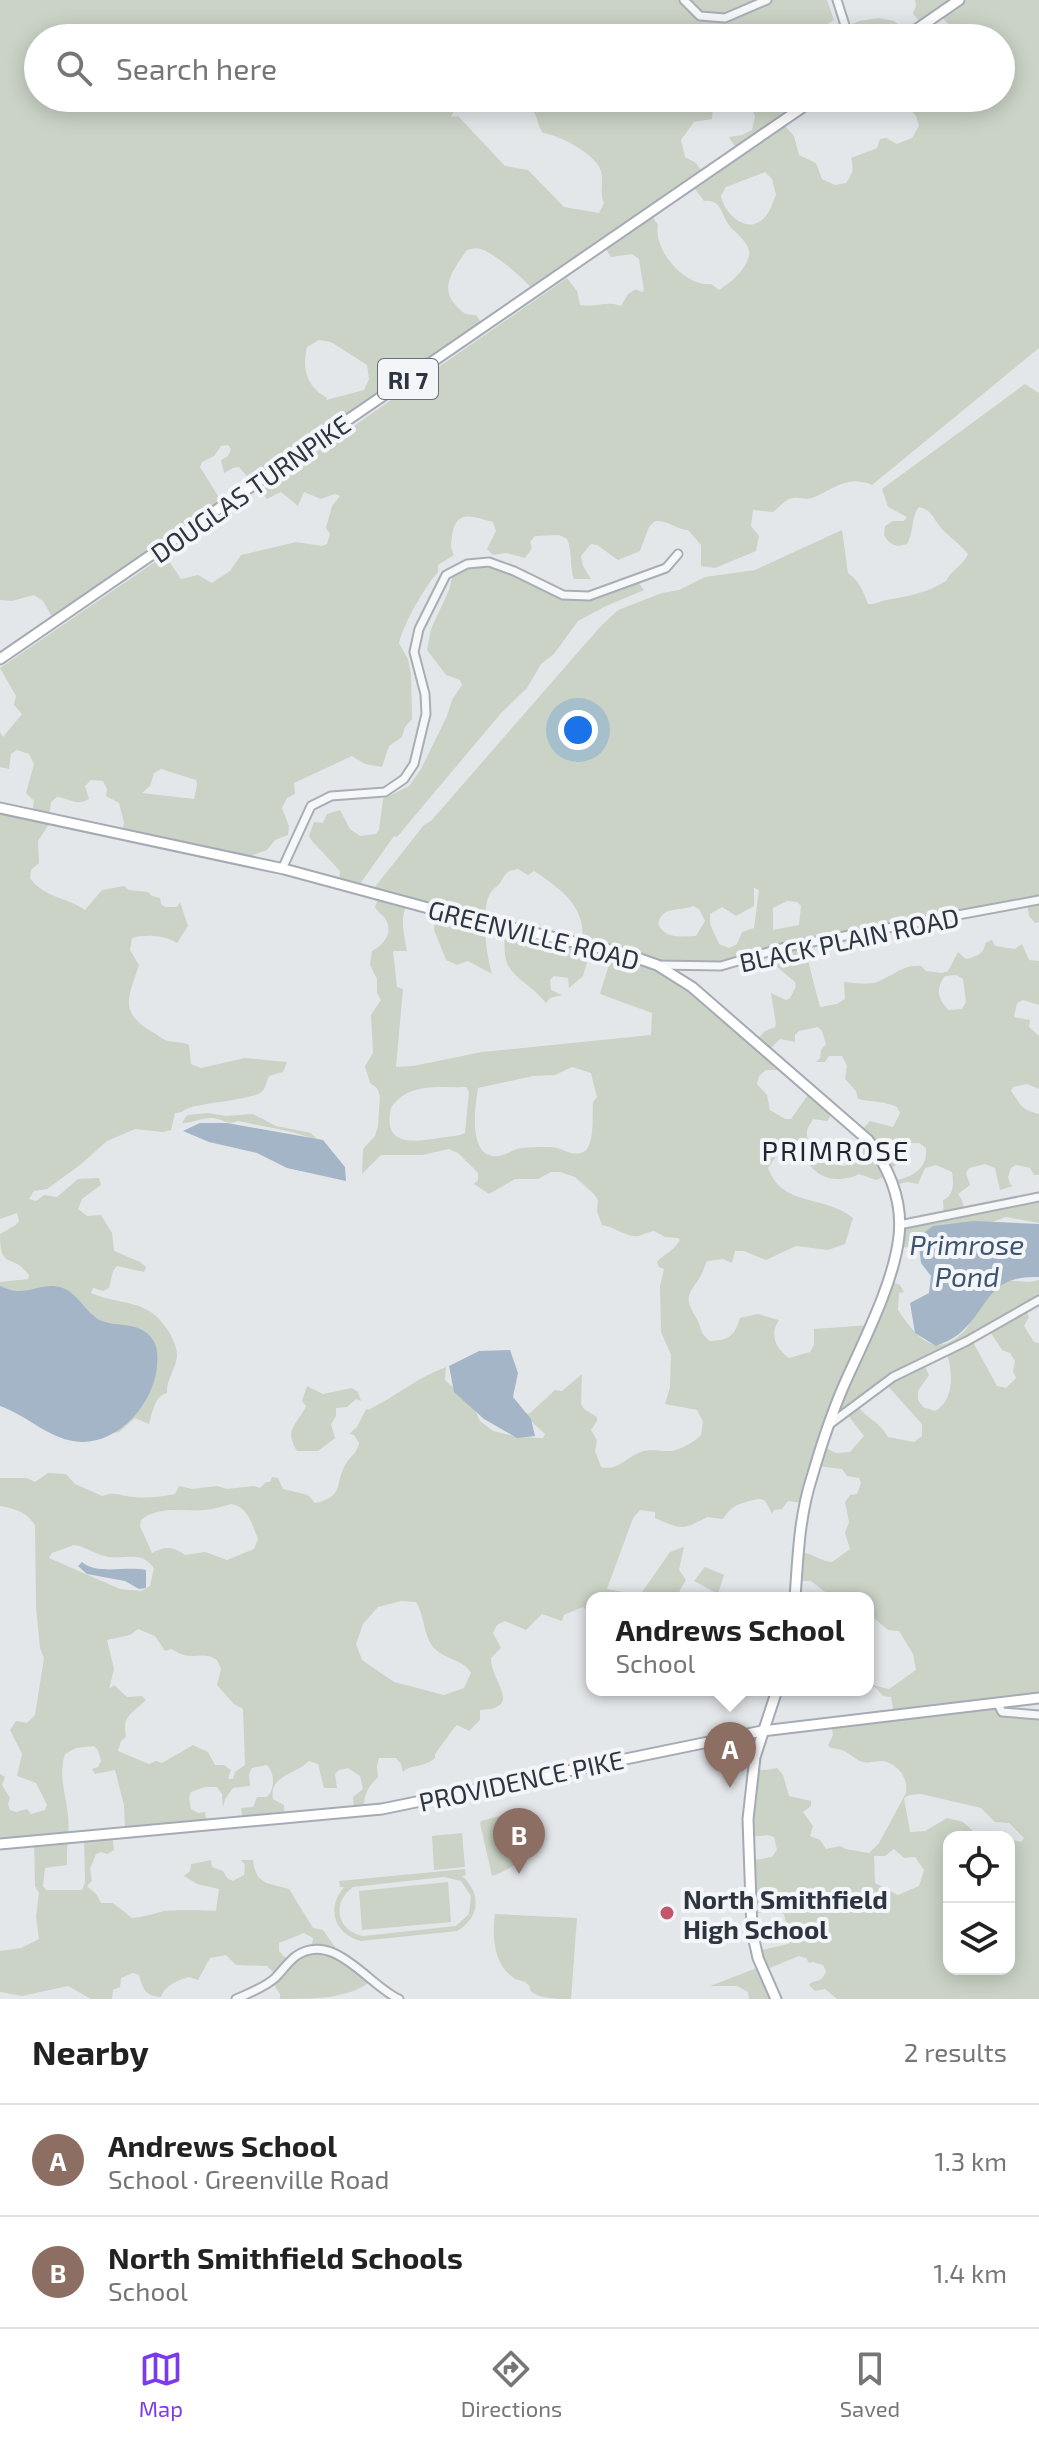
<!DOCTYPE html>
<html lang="en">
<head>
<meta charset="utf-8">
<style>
	body { margin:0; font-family:"Exo 2",sans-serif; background:#f6f6f6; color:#222 }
	.controls { position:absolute; right:24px; bottom:24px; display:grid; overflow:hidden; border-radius:16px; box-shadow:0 4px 20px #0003 }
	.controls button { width:72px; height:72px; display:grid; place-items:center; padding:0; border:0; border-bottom:2px solid #e0e0e0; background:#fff; color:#222; font:40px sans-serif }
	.you { position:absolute; left:578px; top:730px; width:28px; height:28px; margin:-20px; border:6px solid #fff; border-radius:50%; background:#1a73e8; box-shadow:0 0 0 12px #1a73e833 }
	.badge { display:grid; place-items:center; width:52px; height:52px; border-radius:50%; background:#7c3aed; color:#fff; font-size:26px; font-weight:700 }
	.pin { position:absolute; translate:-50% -66px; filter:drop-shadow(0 2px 4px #0008) }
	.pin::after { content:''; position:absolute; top:42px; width:28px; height:24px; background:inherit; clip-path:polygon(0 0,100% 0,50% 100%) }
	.popup { position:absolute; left:586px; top:1592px; width:288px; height:104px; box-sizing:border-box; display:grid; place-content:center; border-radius:16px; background:#fff; filter:drop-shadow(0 2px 6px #0005); font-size:26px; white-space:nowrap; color:#767676 }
	.popup b { font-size:30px; color:#222 }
	.popup::after { content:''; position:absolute; left:50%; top:100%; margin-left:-16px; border:16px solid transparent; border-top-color:#fff }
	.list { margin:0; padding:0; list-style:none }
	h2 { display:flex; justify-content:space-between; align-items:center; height:104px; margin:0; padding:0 32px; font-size:34px }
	h2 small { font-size:26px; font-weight:400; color:#767676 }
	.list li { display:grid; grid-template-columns:52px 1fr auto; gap:24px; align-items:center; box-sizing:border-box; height:112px; padding:0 32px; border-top:2px solid #e0e0e0 }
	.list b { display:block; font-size:30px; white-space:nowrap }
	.list p { margin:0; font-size:26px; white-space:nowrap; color:#767676 }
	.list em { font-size:26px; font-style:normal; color:#767676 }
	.icon { flex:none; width:44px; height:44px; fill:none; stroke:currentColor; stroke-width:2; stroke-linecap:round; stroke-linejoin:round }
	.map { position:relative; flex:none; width:1039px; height:1999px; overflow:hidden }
	.search { position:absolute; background:#fff; box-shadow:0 4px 20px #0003; left:24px; right:24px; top:24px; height:88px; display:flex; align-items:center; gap:20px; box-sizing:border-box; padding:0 28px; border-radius:44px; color:#767676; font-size:30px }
	.sheet { height:328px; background:#fff }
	nav { display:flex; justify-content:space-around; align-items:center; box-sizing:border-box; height:112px; border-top:2px solid #e0e0e0; background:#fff; font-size:22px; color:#767676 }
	nav a { display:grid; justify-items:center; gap:4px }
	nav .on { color:#7c3aed }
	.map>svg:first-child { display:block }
	.green { fill:#cad3c6; fill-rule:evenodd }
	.water { fill:#a3b5c6 }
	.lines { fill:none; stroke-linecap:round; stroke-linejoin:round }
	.minor-casing { stroke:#a9aeb4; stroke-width:11 }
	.major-casing { stroke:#a4abb5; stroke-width:13 }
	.minor { stroke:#f6f7f9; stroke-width:7 }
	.major { stroke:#fff; stroke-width:9 }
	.poi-dot { fill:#c2566a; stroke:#f3f5f8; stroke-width:3 }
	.labels { text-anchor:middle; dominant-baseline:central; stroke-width:8; stroke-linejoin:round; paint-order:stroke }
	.shield { fill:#f3f5f8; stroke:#686f78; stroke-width:2 }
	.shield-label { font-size:24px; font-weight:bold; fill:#2d3541 }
	.street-label { font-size:26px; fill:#2d3541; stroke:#f3f5f8 }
	.poi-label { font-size:26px; font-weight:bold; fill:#2d3541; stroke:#f3f5f8; text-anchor:start }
	.neighbourhood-label { font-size:28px; letter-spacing:2px; fill:#1f2632; stroke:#f3f5f8 }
	.water-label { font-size:28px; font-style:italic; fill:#3b5571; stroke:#f3f5f8 }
</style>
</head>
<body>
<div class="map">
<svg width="1039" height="1999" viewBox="0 0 1039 1999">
	<rect width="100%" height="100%" fill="#e4e7ea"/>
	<g class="green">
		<path d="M0 0H827L834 20 821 28 795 35 793 38H38V98H460L451 117 458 116 505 166 528 170 564 207 599 213 604 203C599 193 604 182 601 171 596 154 559 135 543 133 538 127 538 120 535 114 524 95 495 104 477 98H715L713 104 712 119 694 122 681 140 685 157 696 163 703 173 533 290C526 280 492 251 480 249 476 248 471 249 467 250 456 266 439 286 454 303 460 310 464 316 476 315L482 324 253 483 239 467 233 468 224 473 221 460 228 456 231 449 228 445 221 446 214 456 202 462 200 467 223 504 54 620 43 601 34 595 12 601 0 600ZM319 340 331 342 367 365 369 379 364 390 326 400 327 398C306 386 302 369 307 347Z"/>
		<path d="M915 0H1039V348L872 485C847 474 834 489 812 498 805 500 800 497 793 498 785 499 780 507 773 512L753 510 751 526 759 536 756 551 715 568 701 566V545L688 530C675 529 668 520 655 521L649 527 640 551 618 560 597 545 591 544 581 556 583 566 591 579H574C569 566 573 552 567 539L559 535 535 536 530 542 532 548 525 558 506 553 493 555 487 549 496 531 493 522C472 517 456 508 452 536 451 545 450 546 454 555L438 565V572C424 588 404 623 399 643L408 659 411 675 412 719 405 727 402 737 389 746 382 767 365 764 352 756 294 783 295 794 287 798 282 808 289 826 288 835 275 840 267 850 238 860 122 832 124 823 119 803 106 796 107 789 103 781 91 780 85 786 89 799C77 807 69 798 57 797L51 802 49 816 32 812 34 801 26 793 34 764 29 754 17 750 11 754 9 769 0 767V732L3 737 22 714 14 705 16 696 0 668 165 555 181 579 198 575 212 583 230 571 241 555 296 542 322 546 327 544 330 534 326 528 332 506 340 496 335 494 321 499 304 492 298 506 281 492 267 499 260 491 567 278 577 291 580 305C595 308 607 300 621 306L628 294 636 289 641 292 644 291 639 259 632 254 611 257 604 246 650 213 658 225C653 250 685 287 711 284L719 290C731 282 745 271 749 256 752 244 735 233 729 225 721 215 722 199 704 201L695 189 770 137 766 133 738 151 730 139 729 137 742 135 752 130 755 116 746 98H816L781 122 794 136 799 155 816 163 822 179 835 185 846 183C853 173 854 169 851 158L877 148 880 139 886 138 897 144 912 138 919 126 916 116 905 103 908 98H1001V38H951L950 26 938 13 921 24 913 13 916 6ZM765 172 772 179 776 195C772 203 771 211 764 218 747 236 724 213 721 196L726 187ZM161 769 196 780 197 785 194 799 142 793 150 786 154 773Z"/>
		<path d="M879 18 894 21 905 30V34L902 38H843L840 29 859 21Z"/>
		<path d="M1025 384 1039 393V922L1035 923 1029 916 1027 903 804 945 820 1007 837 1004 845 999 844 982C854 983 868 985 877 982 893 976 903 964 921 966L926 971 942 973 948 971 958 952 966 959C975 957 985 954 985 943L992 940 995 946 1015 949 1022 944 1029 960 1039 961V1005L1023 1000 1017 1003 1014 1017 1030 1020 1029 1027 1039 1036V1089L1027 1084 1013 1087 1011 1091C1022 1106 1020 1109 1039 1114V1175H1034L1030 1168 1016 1165 1011 1168 1008 1177 1010 1184 1013 1186 1000 1190 995 1168 985 1164 969 1168 966 1173 970 1185 958 1194 962 1200 965 1212 1039 1197V1223L1006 1217 992 1222 918 1236 912 1241 910 1248 898 1246 900 1225 944 1217 943 1200C954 1196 954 1183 952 1172L936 1165 925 1168 918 1184 907 1182 895 1185 893 1181C912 1177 928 1169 926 1148L919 1143H910L903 1162 888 1169 889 1175 876 1180 859 1174C852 1178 848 1178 840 1179 814 1180 811 1162 793 1148L786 1153 779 1152 768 1168C783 1208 824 1194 853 1218L845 1244 828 1250 796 1246 766 1260 744 1251H735L732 1263 723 1259 707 1261C704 1267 703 1273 699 1279 686 1297 685 1299 697 1319 702 1329 699 1332 710 1341 729 1340 734 1337 740 1318L758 1314 779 1320C769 1335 776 1349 789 1358L810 1352 814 1345V1329L870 1325 889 1281 900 1285 904 1292 899 1293 898 1310C916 1336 935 1362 965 1330 972 1323 974 1311 980 1303 987 1295 995 1289 1002 1280L1030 1282 1039 1280V1300L1025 1308 1029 1317 1024 1326 1034 1342 1039 1343V1698L1000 1704 1003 1712 1039 1715V1999H837L825 1989 815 1991 809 1985C815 1978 821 1985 826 1971L823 1965 813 1962 809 1963 806 1958 799 1956 765 1970 776 1999H749L748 1992 737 1986H710L762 1966 758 1951 788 1944 792 1941 791 1931 787 1927 784 1914C776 1911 760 1913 751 1913L749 1861 772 1857 777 1850 774 1837 768 1835 749 1837 754 1769 765 1770 777 1768 783 1775 789 1796 811 1801V1806L803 1812 813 1826 810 1836 820 1840 826 1849 840 1846 846 1849 869 1853 879 1843 906 1793C908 1779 900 1767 887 1762 879 1759 869 1765 860 1761 847 1754 848 1750 831 1748L828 1746 833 1735 831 1723 894 1715 891 1697 883 1696 876 1688 868 1684 889 1689 916 1670 913 1654 899 1631 888 1630 868 1613V1598H833L811 1581H798V1552C813 1553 820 1561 832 1562L850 1549 845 1533 849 1522 845 1502 850 1495 857 1494 861 1483 859 1478 847 1476 842 1469 817 1466 804 1503 788 1501 782 1509 774 1510 772 1514C765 1499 765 1497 749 1501 734 1506 733 1505 723 1519L707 1517C682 1530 682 1530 655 1518V1512L640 1510 633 1518 607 1589 640 1595 670 1552 684 1547 679 1570 686 1580 680 1590 678 1598H592L587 1611 583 1607 564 1615 562 1621 542 1614 526 1630 505 1621 497 1625 493 1633 501 1648 491 1658C490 1681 525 1708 480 1710V1720L469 1731 457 1725 454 1728 435 1754V1758C421 1769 410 1764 403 1772L401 1764 396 1758H379L377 1766 378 1777C368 1787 362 1796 365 1811L354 1812 353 1797 363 1789 360 1776 348 1768 339 1770 335 1774 337 1788H324L318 1764 309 1761C295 1775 269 1775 273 1799L284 1805V1818L243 1822 241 1808 253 1807 257 1797H267C275 1789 275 1773 267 1765L252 1768 249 1774 250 1786 233 1788 225 1799 223 1808 222 1794 217 1787H205L191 1792 189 1798 191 1809 198 1813 205 1812 207 1824 125 1831 124 1805 115 1770 95 1774 92 1769 98 1767 101 1761 98 1750 94 1746 76 1748 65 1754C58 1776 66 1793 68 1816 70 1833 66 1847 67 1865L45 1868 43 1886 46 1890H82L85 1883 84 1836 112 1833 114 1850 107 1854 101 1852 96 1854 90 1869 92 1881 87 1886 97 1895 101 1903H113L132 1918C143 1917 153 1914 164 1911 170 1910 208 1910 216 1911L219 1889 197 1884 184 1876 190 1871 191 1864 211 1860 212 1867 223 1871 227 1878 233 1881 244 1875 245 1865 241 1860H253C256 1886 269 1883 289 1889L313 1928 323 1930 342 1957 372 1980C352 1999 311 1999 280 1999V1994L272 1982 277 1976 267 1966 236 1965 226 1955 210 1958 198 1980 189 1977C178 1980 165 1985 161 1997 145 1996 143 1989 139 1975L133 1973 121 1978 120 1987 113 1990 112 1999H91L68 1986 22 1996 0 1992V1951L21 1948 39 1939 36 1917 39 1893 35 1886 34 1841 0 1843V1774L5 1777 2 1785 10 1798 8 1804 10 1810 16 1812 27 1809 31 1814 45 1810 47 1805 36 1783 17 1776 22 1754 10 1730 16 1721 27 1723 35 1715 44 1658 40 1648 36 1607 35 1525C25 1511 16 1509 0 1506V1478H27L35 1482 48 1473 66 1474 75 1484 102 1496C113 1492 116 1494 127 1496 143 1499 160 1497 175 1494L179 1486 192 1489 217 1486 227 1489 254 1486 260 1488 266 1482H270L272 1477 278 1478 283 1489 308 1495 315 1503C345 1496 334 1486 345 1465 350 1456 357 1454 359 1443L354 1435 349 1434 357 1427 366 1409 368 1410C395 1397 418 1377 446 1367L445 1380 473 1406 480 1421 493 1431 519 1437 543 1438 545 1434 521 1412 529 1414 555 1390 562 1391 582 1374 581 1404 584 1409 597 1417V1421L591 1430 597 1440 595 1451 601 1467C615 1471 625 1460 636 1454 647 1448 657 1451 668 1451 676 1452 695 1442 701 1435L703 1422 697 1410 665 1404 670 1387 671 1355 661 1332 660 1286 664 1269 659 1267 657 1262C666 1252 672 1253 680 1240L678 1238 665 1237 654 1231C647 1232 640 1237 634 1236 625 1236 614 1227 602 1225L597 1211 598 1200 594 1194 575 1177 560 1172H551L538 1179H515L489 1194 474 1184 478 1180V1173L458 1153 449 1149 422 1155H381L362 1174 363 1149 375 1136 378 1126 380 1096 377 1088 370 1083 365 1066 373 1053 371 1015 381 1000 377 993V979L370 965 372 951C384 945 395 931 384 917 381 914 377 911 375 907L379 895 371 892 424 825 431 821 600 627 618 610 662 593 679 590 705 577 755 570 842 530 848 573C859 580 864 593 868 604 875 605 879 601 887 600 908 596 927 593 946 581 951 570 963 566 968 554 959 543 952 539 943 530 933 520 934 511 919 507 911 515 914 533 907 544 896 548 890 545 884 535L885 526 893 521H904L907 517 888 507 882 489ZM518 869 528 875 534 871C561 889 587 907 582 943L506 927C498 979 521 973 546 1003L550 998 562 995 551 990 550 980 554 976 568 978 569 988 583 976 592 946 613 951 600 994 652 1013 651 1035 482 1052 413 1066 396 1067 403 989 397 987 393 951H407C404 933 399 919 408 902L436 910 434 930 446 960 457 965 468 961 492 974C486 955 480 908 491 892 493 888 498 887 500 883 506 873 506 871 518 869ZM754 888 759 890 754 928 742 932 737 944 729 948 719 944 710 924V914L722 907 736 916 754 906ZM787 901 797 902 801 906 799 925 773 930V908ZM693 906 699 909 705 921 696 936C681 936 666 940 658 924 663 905 678 912 693 906ZM762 954 795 982 796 986 790 998 786 1000 771 993 776 1024 775 1027 765 1031 756 1041 663 965 738 963ZM956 975 963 979 966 1002 962 1009 949 1010C938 1000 935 988 945 976ZM818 1027 822 1031 826 1044 821 1050 820 1058 816 1062H825L829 1056H842L847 1066 845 1079 856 1091 858 1099C873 1102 884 1101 897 1107L900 1113 893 1127 870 1121 861 1131 865 1137 845 1166C831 1165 805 1149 807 1131 807 1128 812 1122 813 1119L827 1121 835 1110 810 1092 791 1119H785L770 1110 767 1095 757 1084 759 1076 766 1070H778L781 1064 768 1051 780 1039 795 1042V1035L799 1031ZM572 1067 591 1073 597 1097 593 1102C592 1114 595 1143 585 1151 573 1159 561 1146 549 1147 539 1147 527 1147 517 1149 511 1151 505 1155 499 1156 467 1160 475 1107 478 1088L533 1076 555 1075ZM466 1087 469 1092 465 1133C457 1137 449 1136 440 1138 414 1142 382 1147 391 1108 408 1082 438 1088 466 1087ZM989 1330 1002 1350 1010 1353 1015 1361 1013 1371 1016 1378 1006 1388 997 1386 972 1340ZM946 1352C953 1369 955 1401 935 1411L923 1407 918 1400V1391L929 1375 923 1362ZM885 1383 922 1424V1436L914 1442 888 1437C878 1420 868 1420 857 1405ZM847 1414 864 1436 850 1452 836 1453 824 1447 832 1422ZM231 1504C248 1506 252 1525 258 1539L254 1549 227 1560 205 1552 185 1555C173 1546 165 1546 152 1553L140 1526 141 1520C160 1505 183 1512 205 1510 214 1509 223 1506 231 1504ZM74 1545C85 1546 94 1554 105 1556 124 1561 140 1549 154 1568L150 1586 141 1591 120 1589 49 1558 52 1553ZM401 1601 416 1602C425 1616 423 1637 435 1649 446 1660 463 1659 471 1673L464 1688 444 1695 394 1682 362 1660 356 1644 363 1624 378 1607ZM138 1629 155 1636 165 1651 171 1649C176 1651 180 1654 184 1655 196 1658 206 1652 217 1660L221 1669 217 1685 234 1704 243 1709 245 1765 235 1772 233 1779H228L231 1770 224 1765H215L208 1752 193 1745 162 1763 156 1761 149 1764 118 1751 121 1741 126 1737C122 1715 132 1714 146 1700L142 1696 127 1697 114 1685 109 1689 114 1669 107 1640 130 1635ZM921 1794 981 1808 995 1822 1009 1823 1024 1838 1021 1842 1009 1839V1969H949V1837H1001L973 1831 963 1822 947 1818 925 1831 910 1832 904 1798 910 1795ZM894 1849 904 1858 915 1857 924 1870 919 1886 898 1895 875 1883 874 1856H885ZM304 1933 313 1938 311 1950 289 1962 279 1951V1943Z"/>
		<path d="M484 560C517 565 548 593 579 592 598 592 617 583 634 577L644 590 604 607 578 621 554 654 541 664 527 688 502 712 397 837 394 836 357 888 339 883 340 871 312 841 309 836 314 822 323 823 327 814 340 810 350 829 360 836 376 834 379 830 383 799 409 786 421 769 447 716 452 700 462 685 460 680 446 675 427 650 431 629 449 590 453 573Z"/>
		<path d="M0 813 49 824 38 841 39 863 31 870 30 878C44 898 67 897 85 910L102 890 124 886 129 890 148 892 152 896 160 898 161 904 165 907H177L180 902 188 926 177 943C166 935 144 934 132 938L130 950 139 965C128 999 118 1012 154 1033 156 1034 164 1040 165 1040 173 1043 181 1041 189 1045L191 1064 201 1068 245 1058 287 1062 283 1072 269 1076C266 1083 266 1089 260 1093 250 1099 207 1103 192 1107 183 1109 184 1113 175 1113L171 1130 163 1132 135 1129 107 1141 80 1165 47 1189 34 1191 29 1199 36 1201 44 1195 57 1197 78 1179 99 1178 101 1185 82 1199 78 1209 87 1216 101 1215 112 1233 114 1251 140 1262 146 1267 144 1272 117 1266 113 1271 109 1288 103 1291 93 1288 91 1293C124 1307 147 1297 169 1332 173 1339 177 1347 177 1356 176 1369 166 1380 167 1393 154 1396 153 1412 149 1424L135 1418 119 1432 82 1438 0 1395V1282L28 1279 29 1275C13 1252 0 1272 0 1234L16 1225 19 1221 17 1213 0 1219Z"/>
		<path d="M208 1113 226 1116 253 1114 276 1126 311 1133 318 1140 292 1132 238 1121C227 1126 222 1118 211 1118 202 1118 192 1123 182 1123L187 1115Z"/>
		<path d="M307 1386 323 1394 352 1388 358 1392 361 1401 356 1399 347 1407 336 1408V1416L331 1424 335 1438 318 1451H297C283 1429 298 1424 306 1406L302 1401Z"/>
		<path d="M705 1567 724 1575 718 1594 694 1581Z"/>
		<path d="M523 1810H531C550 1839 518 1868 492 1876L480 1823 481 1821Z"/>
		<path d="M462 1833 465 1867 434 1870 432 1836Z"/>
		<path d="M465 1869 466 1875 462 1876C482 1893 480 1918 457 1931L361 1941C334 1934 326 1908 344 1887H340L339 1881ZM444 1877 461 1881 471 1896 469 1914 456 1926 363 1936C337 1931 331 1903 353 1887Z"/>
		<path d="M448 1882 451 1922 362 1930 359 1891Z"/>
		<path d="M495 1914 577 1918 571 1999C559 1999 543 1999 533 1993 524 1985 536 1990 526 1983 523 1980 518 1981 514 1978 493 1965 492 1934 495 1914Z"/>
	</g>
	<g class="water">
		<path d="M200 1123H227L323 1140 345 1167 346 1181 287 1168 257 1153 209 1142 183 1131Z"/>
		<path d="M974 1221 1039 1224V1277C986 1275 990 1308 959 1334 953 1339 943 1343 936 1346L915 1333 910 1303 929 1293 931 1276 921 1263 918 1237 933 1226Z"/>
		<path d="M0 1286C5 1288 12 1291 17 1291 33 1292 49 1281 65 1289 79 1295 87 1315 102 1321 118 1327 134 1322 148 1334 158 1343 158 1354 157 1367 153 1403 121 1442 82 1442 50 1441 29 1416 0 1406Z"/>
		<path d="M510 1350 518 1373 513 1397 531 1419 535 1436 517 1438 484 1419 454 1392 449 1366 479 1351Z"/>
		<path d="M82 1562C96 1575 125 1566 146 1570V1588L139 1589 125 1581 87 1574 78 1566Z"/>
	</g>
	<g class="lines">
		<g class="minor-casing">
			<g id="minor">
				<path d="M684 0 700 16 725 18 767 0"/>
				<path d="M837 0 849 38"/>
				<path d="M282 869 311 806 331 796 385 792 404 779 414 764 426 714 425 694 414 652 419 629 446 575 467 564 489 562 514 571 563 595 589 596 666 568 678 554"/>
				<path d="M657 965 721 966 785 947 1039 900"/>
				<path d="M899 1225 1039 1197"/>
				<path d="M830 1424 893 1377 967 1341 1039 1300"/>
				<path d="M998 1704 1002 1712 1039 1715"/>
				<path d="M236 1999C249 1993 264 1988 275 1978 282 1971 288 1962 296 1956 334 1930 369 1986 399 1999"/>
			</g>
		</g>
		<g class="major-casing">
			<g id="major">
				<path d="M904 38 959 0"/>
				<path d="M0 659 816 98"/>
				<path d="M0 808 284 869 454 915 623 953 657 965 692 987 868 1140C889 1168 903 1200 899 1236 894 1283 863 1342 844 1385 831 1415 821 1446 812 1477 799 1517 798 1557 795 1598"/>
				<path d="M0 1844 382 1809 762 1731 1039 1698"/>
				<path d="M776 1999 758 1958 752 1931 748 1819 755 1757 777 1690"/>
			</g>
		</g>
		<use href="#minor" class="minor"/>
		<use href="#major" class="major"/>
	</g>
	<circle class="poi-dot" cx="667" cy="1913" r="8"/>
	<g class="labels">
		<rect class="shield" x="378" y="359" width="60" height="40" rx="6"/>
		<g class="shield-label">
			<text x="408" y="379">RI 7</text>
		</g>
		<g class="street-label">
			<text transform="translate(250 488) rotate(-35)">DOUGLAS TURNPIKE</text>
			<text transform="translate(534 934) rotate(14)">GREENVILLE ROAD</text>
			<text transform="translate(849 939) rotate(-12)">BLACK PLAIN ROAD</text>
			<text transform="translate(521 1780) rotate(-12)">PROVIDENCE PIKE</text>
		</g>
		<g class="poi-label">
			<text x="683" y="1898">North Smithfield<tspan x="683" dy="30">High School</tspan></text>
		</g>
		<g class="neighbourhood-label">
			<text x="836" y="1150">PRIMROSE</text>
		</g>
		<g class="water-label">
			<text x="967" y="1244">Primrose<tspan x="967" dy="32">Pond</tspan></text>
		</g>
	</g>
</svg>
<div class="controls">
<button><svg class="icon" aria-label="locate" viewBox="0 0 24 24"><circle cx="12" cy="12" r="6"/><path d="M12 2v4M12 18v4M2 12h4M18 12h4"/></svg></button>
<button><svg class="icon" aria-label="layers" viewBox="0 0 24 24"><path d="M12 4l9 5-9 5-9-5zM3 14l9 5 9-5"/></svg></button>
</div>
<div class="you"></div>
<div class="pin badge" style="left:730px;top:1788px;background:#8d6e63">A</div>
<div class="popup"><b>Andrews School</b>School</div>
<div class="pin badge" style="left:519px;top:1874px;background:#8d6e63">B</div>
<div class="search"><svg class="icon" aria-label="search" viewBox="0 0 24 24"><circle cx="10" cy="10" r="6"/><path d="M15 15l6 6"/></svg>Search here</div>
</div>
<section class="sheet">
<h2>Nearby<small>2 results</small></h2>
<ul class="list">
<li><span class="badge" style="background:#8d6e63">A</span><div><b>Andrews School</b><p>School · Greenville Road</p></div><em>1.3 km</em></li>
<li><span class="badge" style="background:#8d6e63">B</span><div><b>North Smithfield Schools</b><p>School</p></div><em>1.4 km</em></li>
</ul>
</section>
<nav>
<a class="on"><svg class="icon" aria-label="map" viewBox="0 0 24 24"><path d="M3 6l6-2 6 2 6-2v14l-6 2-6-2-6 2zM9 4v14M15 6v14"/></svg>Map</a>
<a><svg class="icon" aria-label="directions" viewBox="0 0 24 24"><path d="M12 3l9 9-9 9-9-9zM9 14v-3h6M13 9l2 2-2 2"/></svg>Directions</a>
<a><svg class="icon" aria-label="saved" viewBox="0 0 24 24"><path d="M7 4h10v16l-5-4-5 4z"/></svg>Saved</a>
</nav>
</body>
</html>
